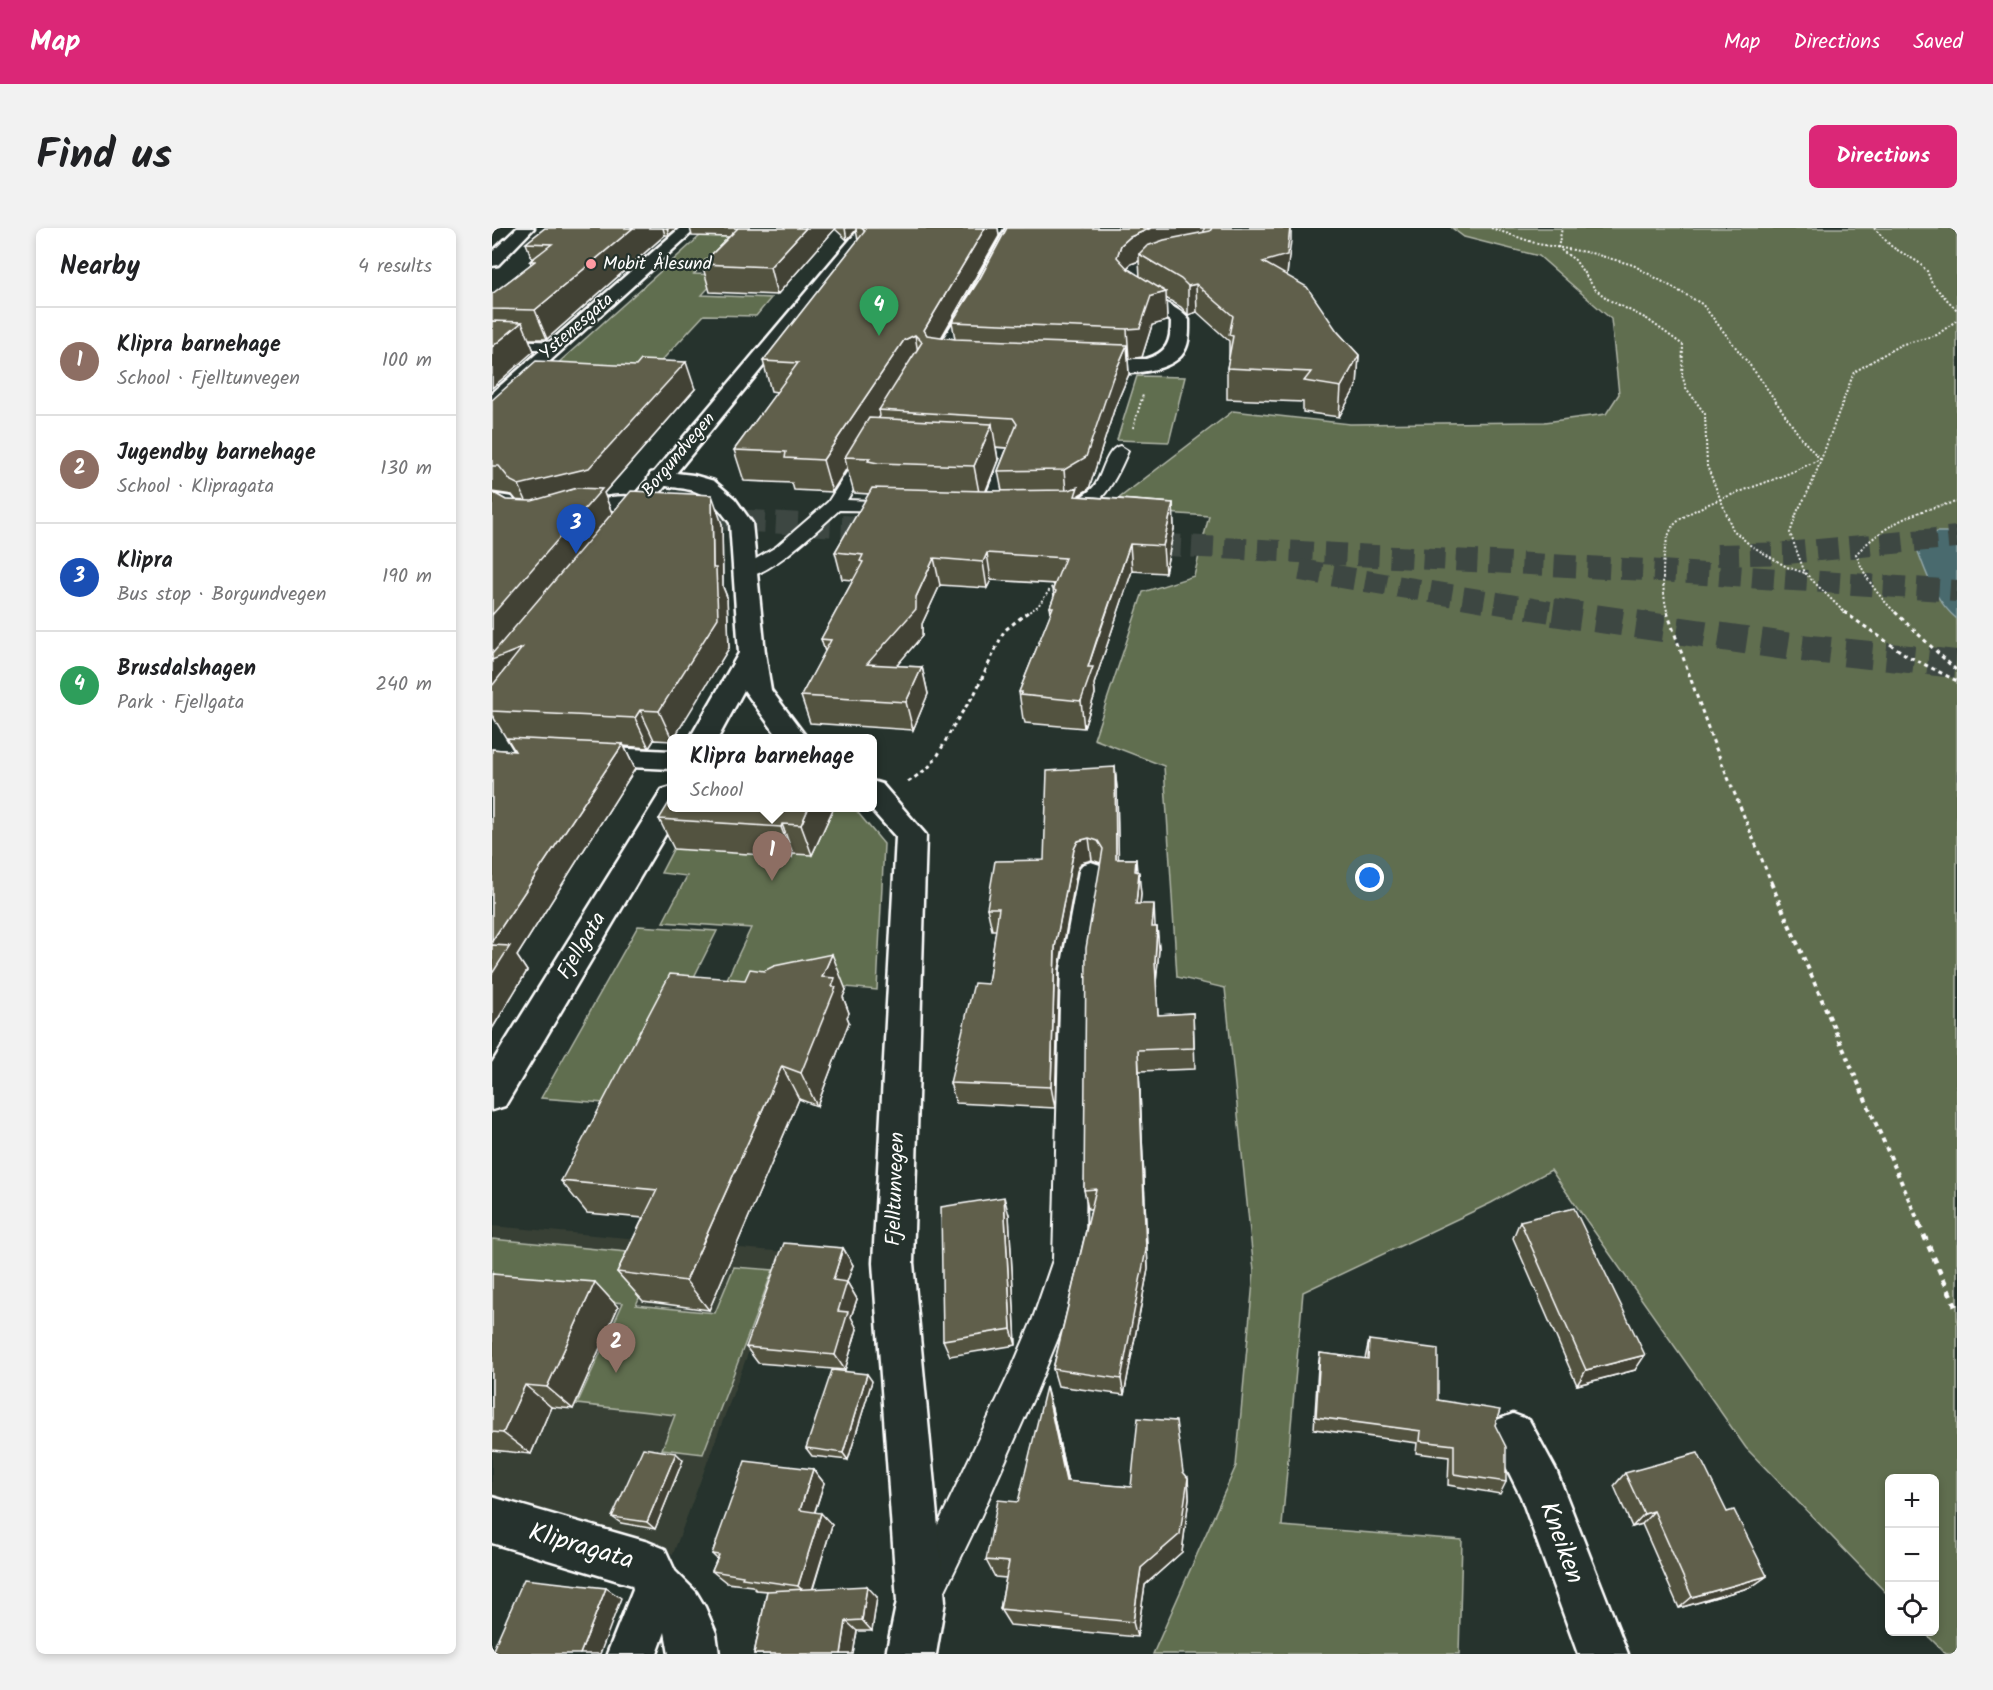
<!DOCTYPE html>
<html lang="en">
<head>
<meta charset="utf-8">
<style>
	body { margin:0; font-family:Kalam,sans-serif; background:#f2f2f2; color:#202124 }
	.controls { position:absolute; right:18px; bottom:18px; display:grid; overflow:hidden; border-radius:9px; box-shadow:0 3px 9px #0003 }
	.controls button { width:54px; height:54px; display:grid; place-items:center; padding:0; border:0; border-bottom:2px solid #e0e0e0; background:#fff; color:#202124; font:30px sans-serif }
	.you { position:absolute; left:878px; top:650px; width:21px; height:21px; margin:-15px; border:4px solid #fff; border-radius:50%; background:#1a73e8; box-shadow:0 0 0 9px #1a73e833 }
	.badge { display:grid; place-items:center; width:39px; height:39px; border-radius:50%; background:#db2777; color:#fff; font-size:20px; font-weight:700 }
	.pin { position:absolute; translate:-50% -50px; filter:drop-shadow(0 2px 3px #0008) }
	.pin::after { content:''; position:absolute; top:32px; width:21px; height:18px; background:inherit; clip-path:polygon(0 0,100% 0,50% 100%) }
	.popup { position:absolute; left:175px; top:506px; width:210px; height:78px; box-sizing:border-box; display:grid; place-content:center; border-radius:9px; background:#fff; filter:drop-shadow(0 2px 4px #0005); font-size:20px; white-space:nowrap; color:#757577 }
	.popup b { font-size:22px; color:#202124 }
	.popup::after { content:''; position:absolute; left:50%; top:100%; margin-left:-12px; border:12px solid transparent; border-top-color:#fff }
	.list { margin:0; padding:0; list-style:none }
	h2 { display:flex; justify-content:space-between; align-items:center; height:78px; margin:0; padding:0 24px; font-size:26px }
	h2 small { font-size:20px; font-weight:400; color:#757577 }
	.list li { display:grid; grid-template-columns:39px 1fr auto; gap:18px; align-items:center; box-sizing:border-box; height:108px; padding:0 24px; border-top:2px solid #e0e0e0 }
	.list b { display:block; font-size:22px; white-space:nowrap }
	.list p { margin:0; font-size:20px; white-space:nowrap; color:#757577 }
	.list em { font-size:20px; font-style:normal; color:#757577 }
	.icon { flex:none; width:33px; height:33px; fill:none; stroke:currentColor; stroke-width:2; stroke-linecap:round; stroke-linejoin:round }
	.map { position:relative; flex:none; width:1465px; height:1426px; overflow:hidden; border-radius:9px }
	header { display:flex; align-items:center; gap:36px; box-sizing:border-box; height:84px; padding:0 30px; background:#db2777; color:#fff }
	header strong { font-size:28px }
	nav { display:flex; gap:33px; margin-inline-start:auto; font-size:21px }
	.intro { display:flex; align-items:center; justify-content:space-between; box-sizing:border-box; height:144px; padding:0 36px }
	h1 { margin:0; font-size:42px }
	.button { padding:15px 27px; border-radius:9px; background:#db2777; color:#fff; font-size:21px; font-weight:700 }
	main { display:flex; gap:36px; padding:0 36px }
	aside { flex:1; background:#fff; border-radius:9px; box-shadow:0 3px 9px #0003 }
	.map>svg:first-child { display:block }
	.built { fill:#374036 }
	.green { fill:#616e50; stroke:#b0b6a8; stroke-width:1.5 }
	.water { fill:#486a6e; stroke:#91a6a8; stroke-width:1.5 }
	.lines { fill:none; stroke-linecap:round; stroke-linejoin:round }
	.trunk-tunnel-far1 { stroke:#3c4742; stroke-width:22; stroke-dasharray:22 11; stroke-linecap:butt }
	.trunk-tunnel { stroke:#3c4742; stroke-width:28; stroke-dasharray:28 14; stroke-linecap:butt }
	.service-casing { stroke:#fff; stroke-width:4 }
	.minor-casing { stroke:#fff; stroke-width:5 }
	.secondary-casing { stroke:#fff; stroke-width:5 }
	.trunk-casing { stroke:#fff; stroke-width:5 }
	.path-far3 { stroke:#fff; stroke-width:2; stroke-dasharray:2 2; stroke-linecap:butt }
	.path-far2 { stroke:#fff; stroke-width:3; stroke-dasharray:4 4; stroke-linecap:butt }
	.path-far1 { stroke:#fff; stroke-width:4; stroke-dasharray:4.5 4.5; stroke-linecap:butt }
	.path { stroke:#fff; stroke-width:5; stroke-dasharray:6 6; stroke-linecap:butt }
	.service { fill:#26332d; fill-rule:evenodd }
	.minor { fill:#26332d; fill-rule:evenodd }
	.secondary { fill:#26332d; fill-rule:evenodd }
	.trunk { fill:#26332d; fill-rule:evenodd }
	.wall { fill:#535240; stroke:#fff; stroke-width:1.5; fill-rule:evenodd }
	.shaded-wall { fill:#434234; stroke:#fff; stroke-width:1.5 }
	.building { fill:#605f4b; stroke:#fff; stroke-width:1.5 }
	.poi-dot { fill:#ff9aa2; stroke:#26332d; stroke-width:2 }
	.labels { text-anchor:middle; dominant-baseline:central; stroke-width:4.5; stroke-linejoin:round; paint-order:stroke }
	.far-poi-label { font-size:18px; fill:#fff; stroke:#26332d; text-anchor:start }
	.far-street-label { font-size:18px; fill:#fff; stroke:#26332d }
	.street-label { font-size:21px; fill:#fff; stroke:#26332d }
	.near-street-label { font-size:26px; fill:#fff; stroke:#26332d }
</style>
</head>
<body>
<header>
<strong>Map</strong>
<nav><a>Map</a><a>Directions</a><a>Saved</a></nav>
</header>
<div class="intro"><h1>Find us</h1><a class="button">Directions</a></div>
<main>
<aside>
<h2>Nearby<small>4 results</small></h2>
<ul class="list">
<li><span class="badge" style="background:#8d6e63">1</span><div><b>Klipra barnehage</b><p>School · Fjelltunvegen</p></div><em>100 m</em></li>
<li><span class="badge" style="background:#8d6e63">2</span><div><b>Jugendby barnehage</b><p>School · Klipragata</p></div><em>130 m</em></li>
<li><span class="badge" style="background:#1a4fb4">3</span><div><b>Klipra</b><p>Bus stop · Borgundvegen</p></div><em>190 m</em></li>
<li><span class="badge" style="background:#2e9e5b">4</span><div><b>Brusdalshagen</b><p>Park · Fjellgata</p></div><em>240 m</em></li>
</ul>
</aside>
<div class="map">
<svg width="1465" height="1426" viewBox="0 0 1465 1426">
	<rect width="100%" height="100%" fill="#26332d"/>
	<filter id="ink" filterUnits="userSpaceOnUse"><feTurbulence type="fractalNoise" baseFrequency=".0167" numOctaves="2"/><feDisplacementMap in="SourceGraphic" scale="12" xChannelSelector="R" yChannelSelector="G"/><feConvolveMatrix kernelMatrix="1 2 1 2 8 2 1 2 1" color-interpolation-filters="sRGB"/></filter>
	<g filter="url(#ink)">
		<path class="built" d="M0 998 294 1024 181 1326 0 1267Z"/>
		<g class="green">
			<path d="M217 0H247L202 46 228 47 210 67 279 70 264 88 212 87 147 157 46 153Z"/>
			<path d="M960 0H1465V1426H1454L1432 1404H1442V1250H1398L1397 1368 1254 1220 1059 942 999 975 811 1064 790 1298 970 1312 967 1426H661L744 1238 762 1043 733 760 685 749 672 538 602 511 651 364 702 348 717 288 613 281 741 183 858 196 1053 194 1114 186 1127 166 1119 91 1047 28 972 9Z"/>
			<path d="M645 148 693 149 677 214 625 212Z"/>
			<path d="M341 580H362L392 616 385 762 300 754 226 770 259 700 171 694 195 648 169 645 184 616Z"/>
			<path d="M146 698 225 703 138 877 49 870Z"/>
			<path d="M0 1011 166 1027 144 1077 223 1085 242 1039 281 1042 211 1226 170 1221 183 1187 85 1176 131 1075 11 1062 0 1083Z"/>
		</g>
		<path class="water" d="M1445 304H1465V391C1443 373 1435 347 1425 321L1435 308Z"/>
		<g class="lines">
			<g class="trunk-tunnel-far1">
				<path d="M185 289 403 301"/>
				<path d="M634 315 1153 342 1465 363"/>
				<path d="M1225 327 1295 325 1465 309"/>
				<path d="M808 342 1071 386"/>
			</g>
			<path class="trunk-tunnel" d="M1061 384 1300 419 1465 436"/>
			<g class="service-casing">
				<g id="service">
					<path d="M0 111 65 114 72 118 65 122 0 119Z"/>
					<path d="M377 217 385 222 355 272 405 274 411 275 414 279 411 283 347 282C328 299 271 355 247 349L245 345 247 341 284 319 336 274 371 219Z"/>
					<path d="M469 218 519 221 527 226 503 286H491L488 282 509 230 463 226 461 223 463 220Z"/>
					<path d="M628 218 636 223C624 252 604 294 565 285L562 281C569 273 590 274 603 257 611 246 614 221 628 218Z"/>
					<path d="M599 634 608 637 611 643 595 741 593 1032 573 1093 544 1164 488 1290 447 1375 434 1381 421 1375 415 1362 520 1140 540 1093 561 1032 569 741 587 643 590 637Z"/>
				</g>
			</g>
			<g class="minor-casing">
				<g id="minor">
					<path d="M188 0H205L7 179 0 181V165Z"/>
					<path d="M514 0H530L489 79 461 125 478 127 480 131 478 135 471 137 441 134 439 130 471 79Z"/>
					<path d="M692 23 698 25 700 28 698 31 651 44 647 50C653 72 684 74 697 92 697 104 698 118 689 128 669 149 611 148 584 141L581 137 584 133 591 131H654C675 125 679 114 679 93L638 67 629 50 639 36Z"/>
					<path d="M167 243 201 247 222 253 243 271 260 295 273 425 279 462 315 510H287L252 462 226 510H198L247 425 238 295C208 254 202 265 159 255L156 250 159 245Z"/>
					<path d="M0 266 20 269C25 276 31 286 40 288 50 289 63 283 72 280 99 272 127 264 155 271L158 276 155 281C140 285 123 280 108 283 69 292 36 320 5 280H0Z"/>
					<path d="M95 519 180 523V541L95 537 85 535 81 528 85 521Z"/>
					<path d="M380 553 390 556 434 607 421 1035 453 1373 444 1426H394L405 1373 381 1035 404 609 378 580H380Z"/>
					<path d="M180 559V580H189L13 878 0 882V835L170 562Z"/>
					<path d="M1021 1186 1037 1192 1064 1242 1136 1426H1086L1029 1269 999 1208 1005 1192Z"/>
					<path d="M0 1269 156 1314 173 1321 183 1343 204 1364 213 1379 224 1405 227 1426H177L173 1404 165 1426H115L141 1361 140 1357 0 1315Z"/>
				</g>
			</g>
			<g class="secondary-casing">
				<path id="secondary" d="M368 0H384L136 304 128 306 120 304 116 299 120 294Z"/>
			</g>
			<g class="trunk-casing">
				<path id="trunk" d="M25 0H42L6 37 0 38V24Z"/>
			</g>
			<g class="path-far3">
				<path d="M999 0 1046 16 1099 25 1141 37 1210 76 1267 149 1309 210 1328 231C1316 237 1303 243 1290 248 1265 259 1198 278 1182 297 1168 314 1169 366 1176 386"/>
				<path d="M1382 0 1400 19 1426 34 1435 43 1440 56 1465 82"/>
				<path d="M1066 20 1070 0"/>
				<path d="M1069 22 1083 32 1103 61 1117 72 1155 91 1191 117 1190 147 1194 160 1213 186 1215 238 1241 302 1258 317 1295 339 1313 345"/>
				<path d="M641 200 651 167"/>
				<path d="M534 386 546 378 565 352"/>
				<path d="M1354 386 1313 345 1298 305 1305 284 1319 258 1362 144 1408 117 1445 107 1465 92"/>
				<path d="M1405 386C1386 368 1373 350 1364 326 1393 296 1424 282 1465 274"/>
			</g>
			<g class="path-far2">
				<path d="M1175 384 1220 511 1280 656"/>
				<path d="M1352 384 1414 427 1465 453"/>
				<path d="M1403 384 1465 443"/>
				<path d="M416 554 436 540 446 527 463 495 483 465 512 403 536 384"/>
			</g>
			<path class="path-far1" d="M1279 655 1428 997"/>
			<path class="path" d="M1427 996 1465 1082"/>
			<use href="#service" class="service"/>
			<use href="#minor" class="minor"/>
			<use href="#secondary" class="secondary"/>
			<use href="#trunk" class="trunk"/>
		</g>
		<g class="wall">
			<path d="M53 0H185L177 7H173L55 111H37L42 123 0 119V66L39 36 38 33 40 31 34 15Z"/>
			<path d="M198 0H506L507 8 450 109 463 111 460 94 487 52 515 0H799L795 48 845 103 867 127 865 157 847 189 811 184V174L735 171V140L737 131V113L705 84 696 87 689 79 674 70 675 93 660 97 650 129 636 131 637 146 623 179 597 261 587 267V268L681 275 682 301 673 345 640 343 607 441 602 456 603 466 592 500 533 495 532 491H531L527 464 559 385 558 379 562 369 561 361 563 356 499 352 495 360 448 357 430 396V408L404 438 430 439 436 466 421 502 318 495 309 468 333 424 329 411 361 352 350 351 343 324 377 266 362 265 355 240 340 264 302 262 300 255 252 253 242 222 285 164 279 163 271 133 366 12 364 2 355 12 343 1 285 67 218 64 210 36 237 9 200 8ZM647 33 648 49 635 40 639 36ZM504 219 515 220 506 243 510 263H493L506 232Z"/>
			<path d="M203 161 112 265 120 285 230 296 231 359 235 369 237 420 180 510V513L162 512 157 520 132 518 143 541 25 728 35 743 0 801V521L22 523 0 487V172ZM0 264 20 267 25 273 14 272Z"/>
			<path d="M623 539 625 561 626 631H644L645 643 649 666 648 676 663 699H665L667 721 664 755 666 787 701 785 703 841 647 843 656 1041 632 1167 566 1158 561 1141 599 981H596L592 962 609 635 600 632 589 635 585 643 567 741 563 880 464 875 458 855 496 756 504 702H500L495 680 552 632Z"/>
			<path d="M342 579 320 627 301 626 300 629 182 621 167 591Z"/>
			<path d="M354 762 351 769 357 785 355 789 357 794 325 878 307 871 217 1082 151 1073 125 1044 151 990 95 985 69 953Z"/>
			<path d="M517 987 524 1117 458 1128 451 1112Z"/>
			<path d="M1028 993 1143 1142 1085 1157 1021 1010Z"/>
			<path d="M351 1020 361 1037 355 1054 365 1071 359 1089 365 1101 353 1142 266 1135 254 1119Z"/>
			<path d="M0 1046 126 1079 81 1181 59 1179 39 1226 0 1222Z"/>
			<path d="M877 1112 946 1172 1003 1197 1014 1254 1008 1266 956 1257 957 1229 924 1225 925 1215 822 1201 826 1139 828 1125 873 1131Z"/>
			<path d="M380 1153 356 1232 320 1228 314 1220Z"/>
			<path d="M560 1181 576 1254 639 1259 691 1244 696 1250 697 1270 690 1324 653 1357 645 1409 518 1397 508 1381 514 1350 503 1349 494 1332 526 1274Z"/>
			<path d="M191 1232 163 1301 129 1295 120 1289Z"/>
			<path d="M321 1241 332 1255 323 1284 340 1297 321 1361 385 1369 380 1403H365L361 1426H262L275 1363 264 1362 260 1358 235 1355 220 1343 225 1331 220 1326Z"/>
			<path d="M1133 1245 1235 1284 1275 1348 1259 1359 1187 1380 1150 1296 1140 1299 1122 1258Z"/>
		</g>
		<g class="shaded-wall">
			<path d="M141 0H171L173 7 55 111 43 82Z"/>
			<path d="M175 0H185L177 7Z"/>
			<path d="M314 0H342L343 1 285 67 278 39Z"/>
			<path d="M353 0H364V2L355 12Z"/>
			<path d="M493 0H506L507 8 437 131 432 102Z"/>
			<path d="M659 0H712V18L647 26V33L639 36 630 45 625 29 629 17 638 9Z"/>
			<path d="M798 0H799V12L794 55 771 34Z"/>
			<path d="M704 56 705 84 696 87V58Z"/>
			<path d="M674 64 675 93 660 97 650 129 637 131 635 101 659 68Z"/>
			<path d="M30 94 42 123 0 160V119Z"/>
			<path d="M423 107 428 137 387 182 388 188 362 229H353L355 240 340 264 331 232 412 112Z"/>
			<path d="M635 117 637 146 623 179 597 261 587 267 589 285 575 274 572 242 621 149Z"/>
			<path d="M867 127 865 157 847 189 849 159Z"/>
			<path d="M194 134 203 161 112 265 122 290 30 420 0 468V387L40 286 27 257Z"/>
			<path d="M500 196 506 232 489 275 482 238Z"/>
			<path d="M220 267 230 296 231 359 235 369 237 420 182 510 180 511 167 483 221 340Z"/>
			<path d="M681 275 682 301 673 345 671 318Z"/>
			<path d="M638 316 640 343 607 441 602 456 603 466 592 500 589 473 596 439Z"/>
			<path d="M495 325 499 352 495 360 491 334Z"/>
			<path d="M442 330 448 357 430 396V408L383 463 375 436 424 369Z"/>
			<path d="M430 439 436 466 421 502 414 474Z"/>
			<path d="M148 482 162 512 157 520 143 490Z"/>
			<path d="M131 516 143 541 25 728 35 743 0 801V713Z"/>
			<path d="M623 539 625 561 627 653 624 631Z"/>
			<path d="M317 579H342L320 627 309 597Z"/>
			<path d="M290 596 301 626 300 629 289 599Z"/>
			<path d="M597 610 600 632 589 635 585 643 567 741 563 880 559 859 563 719 582 621 586 613Z"/>
			<path d="M647 644 649 666 646 698 644 676Z"/>
			<path d="M662 676 663 698 662 721 660 699Z"/>
			<path d="M665 699 667 721 664 755 663 734Z"/>
			<path d="M340 726 354 762 351 769 357 785 355 789 357 794 325 878 309 845 330 749Z"/>
			<path d="M646 822 647 843 656 1041 632 1167 629 1151Z"/>
			<path d="M290 838 307 871 217 1082 194 1053Z"/>
			<path d="M512 969 517 987 524 1117 519 1101Z"/>
			<path d="M351 1020 361 1037 355 1054 365 1071 359 1089 365 1101 353 1142 343 1127 346 1083 341 1052Z"/>
			<path d="M103 1054 126 1079 81 1181 55 1159Z"/>
			<path d="M1153 1127 1143 1142 1085 1157 1094 1142Z"/>
			<path d="M375 1146 380 1153 356 1232 351 1225Z"/>
			<path d="M33 1157 59 1179 39 1226 11 1205Z"/>
			<path d="M554 1159 560 1181 580 1273 574 1253Z"/>
			<path d="M184 1225 191 1232 163 1301 155 1294Z"/>
			<path d="M321 1241 332 1255 319 1295 308 1282Z"/>
			<path d="M696 1250 697 1270 690 1324 653 1357 645 1409 641 1394 649 1340Z"/>
			<path d="M1162 1283 1150 1296 1140 1299 1152 1286Z"/>
			<path d="M329 1285 340 1297 318 1369 306 1358Z"/>
			<path d="M1275 1348 1259 1359 1187 1380 1200 1369Z"/>
			<path d="M375 1358 385 1369 380 1403 370 1392Z"/>
			<path d="M114 1360 129 1370 108 1426H88Z"/>
			<path d="M354 1393 365 1403 361 1426H349Z"/>
		</g>
		<g class="building">
			<path d="M53 0H141L43 82 0 81V66L43 33H38L60 16 34 15Z"/>
			<path d="M246 0H314L278 39 210 36Z"/>
			<path d="M369 0H493L432 102 435 107 463 111 635 117 621 149 594 229 572 242 506 243 525 196 521 190 387 182 430 114 423 107 412 112 331 232 293 230 294 224 242 222 306 135 271 133 373 3Z"/>
			<path d="M515 0H659L638 9 629 17 625 29 636 41 674 64 659 68 648 100 635 101 460 94 487 52Z"/>
			<path d="M720 0H798L795 27 771 34 815 59 845 103 867 127 849 159 812 153 819 144 735 140 741 108 737 107 741 88 704 56 696 58 689 51 647 26 655 18 672 12 718 3Z"/>
			<path d="M0 93 30 94 0 119Z"/>
			<path d="M149 132 194 134 97 240 27 257 19 253 7 238H0V172L44 133 144 138Z"/>
			<path d="M377 190 500 196 482 238 386 235 376 233 378 230 353 229Z"/>
			<path d="M586 259 583 268 681 275 671 318 638 316 604 414 596 439H601L589 473 529 467 530 464H527L561 379H558L564 363 561 361 573 330 495 325 491 334 442 330 424 369V381L375 436 430 439 414 474 309 468 339 412 329 411 371 334 368 333 371 327 343 324 380 260 493 263 576 262Z"/>
			<path d="M85 260 110 261 0 387V264L14 272 40 273Z"/>
			<path d="M139 263 220 267 221 340H224L226 390 167 483 148 482 143 490 0 483V458L30 420 0 432V426Z"/>
			<path d="M15 510 131 516 0 713V521L23 523Z"/>
			<path d="M623 539 624 631H644L643 643 647 644 644 676H662L660 699H665L663 734 666 787 701 785 702 820 646 822 654 1022 629 1151 561 1141 604 961 592 962 594 720 611 621 606 613 597 610 586 613 582 621 563 719 559 859 458 855 482 755 496 756 507 680H495L503 633 552 632 555 543Z"/>
			<path d="M180 570V579H317L309 597 290 596 289 599 167 591Z"/>
			<path d="M0 717 18 718 0 746Z"/>
			<path d="M340 726 330 749 343 750 340 759H344L309 845 290 838 194 1053 125 1044 165 962 69 953 178 746 253 752 258 741 272 743 282 738Z"/>
			<path d="M512 969 519 1101 451 1112 449 979Z"/>
			<path d="M1082 980 1153 1127 1094 1142 1028 993Z"/>
			<path d="M292 1015 351 1020 341 1052 355 1054 346 1083 356 1084 343 1127 254 1119Z"/>
			<path d="M0 1046 103 1054 55 1159 33 1157 11 1205 0 1204Z"/>
			<path d="M877 1112 946 1121V1172L1008 1182 1003 1197 1014 1219V1254L962 1246V1217L928 1213 929 1203 824 1189 828 1125 876 1131Z"/>
			<path d="M340 1142 375 1146 351 1225 314 1220Z"/>
			<path d="M554 1159 574 1253 639 1259 646 1190 684 1193 691 1244 696 1250 688 1306 649 1340 641 1394 508 1381 517 1334 494 1332 506 1272 526 1274Z"/>
			<path d="M151 1220 184 1225 155 1294 120 1289Z"/>
			<path d="M1206 1225 1235 1284 1242 1282 1275 1348 1200 1369 1162 1283 1152 1286 1133 1245Z"/>
			<path d="M253 1233 321 1241 308 1282 329 1285 306 1358 250 1350 251 1348 220 1343 227 1327 220 1326Z"/>
			<path d="M32 1351 114 1360 88 1426H0V1424Z"/>
			<path d="M375 1358 370 1392 354 1393 349 1426H262L275 1363Z"/>
		</g>
	</g>
	<circle class="poi-dot" cx="99" cy="36" r="6"/>
	<g class="labels">
		<g class="far-poi-label">
			<text x="111" y="36">Mobit Ålesund</text>
		</g>
		<g class="far-street-label">
			<text transform="translate(85 99) rotate(-41)">Ystenesgata</text>
			<text transform="translate(187 227) rotate(-50)">Borgundvegen</text>
		</g>
		<g class="street-label">
			<text transform="translate(90 718) rotate(-59)">Fjellgata</text>
			<text transform="translate(404 961) rotate(-88)">Fjelltunvegen</text>
		</g>
		<g class="near-street-label">
			<text transform="translate(1069 1315) rotate(70)">Kneiken</text>
			<text transform="translate(89 1319) rotate(16)">Klipragata</text>
		</g>
	</g>
</svg>
<div class="controls">
<button>+</button>
<button>−</button>
<button><svg class="icon" aria-label="locate" viewBox="0 0 24 24"><circle cx="12" cy="12" r="6"/><path d="M12 2v4M12 18v4M2 12h4M18 12h4"/></svg></button>
</div>
<div class="you"></div>
<div class="pin badge" style="left:280px;top:653px;background:#8d6e63">1</div>
<div class="popup"><b>Klipra barnehage</b>School</div>
<div class="pin badge" style="left:124px;top:1145px;background:#8d6e63">2</div>
<div class="pin badge" style="left:84px;top:326px;background:#1a4fb4">3</div>
<div class="pin badge" style="left:387px;top:108px;background:#2e9e5b">4</div>
</div>
</main>
</body>
</html>
